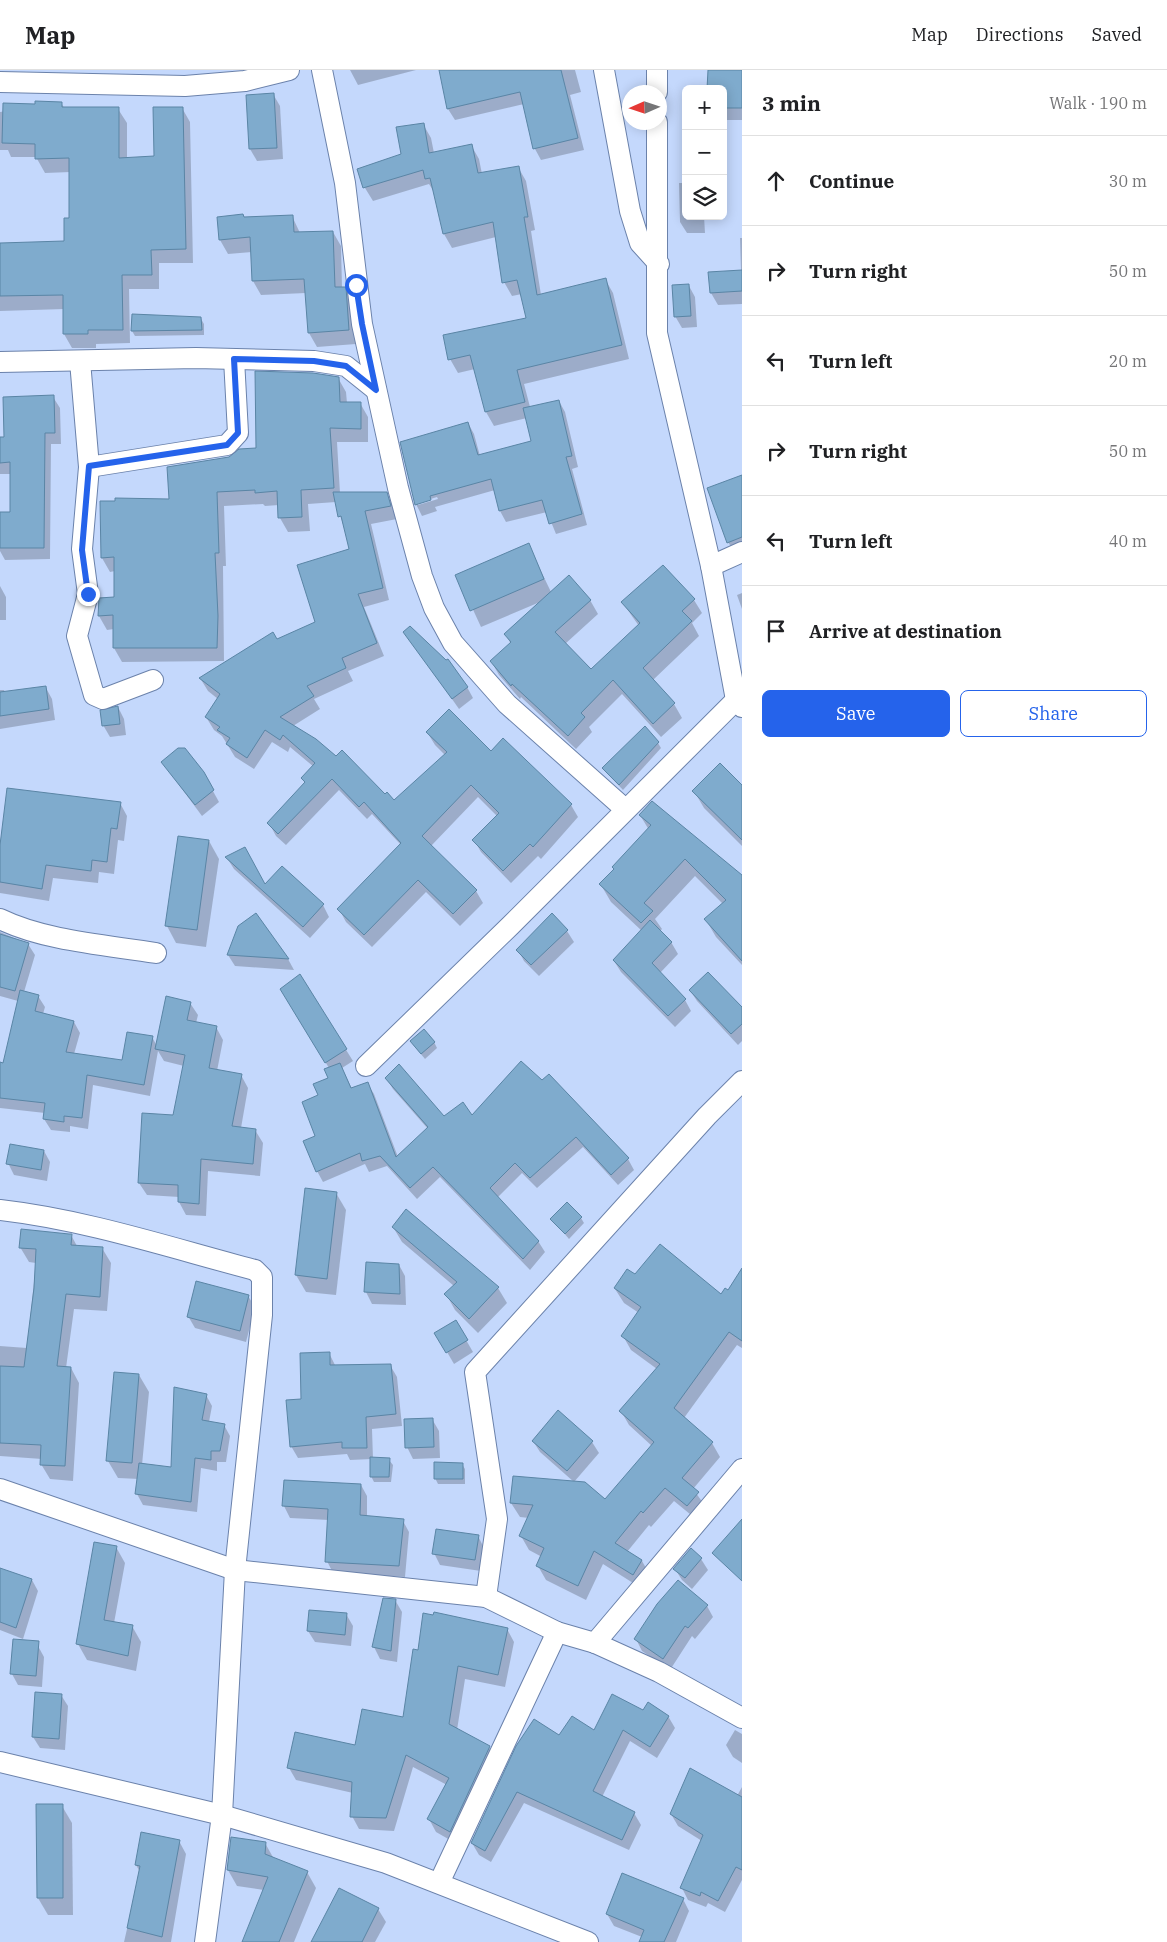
<!DOCTYPE html>
<html lang="en">
<head>
<meta charset="utf-8">
<style>
	body { margin:0; font-family:"IBM Plex Serif",serif; background:#f6f6f6; color:#202124 }
	.controls { position:absolute; right:15px; top:15px; display:grid; overflow:hidden; border-radius:8px; box-shadow:0 2px 12px #0003 }
	.controls button { width:45px; height:45px; display:grid; place-items:center; padding:0; border:0; border-bottom:1px solid #e0e0e0; background:#fff; color:#202124; font:25px sans-serif }
	.compass { position:absolute; left:622px; top:15px; width:45px; height:45px; border-radius:50%; background:#fff; box-shadow:0 2px 12px #0003; rotate:267deg }
	.stop { position:absolute; width:15px; height:15px; margin:-11px; border:4px solid #2563eb; border-radius:50%; background:#fff }
	.stop.end { background:#2563eb; border-color:#fff; box-shadow:0 1px 5px #0008 }
	.list { margin:0; padding:0; list-style:none }
	h2 { display:flex; justify-content:space-between; align-items:center; height:65px; margin:0; padding:0 20px; font-size:21px }
	h2 small { font-size:16px; font-weight:400; color:#757577 }
	.list li { display:grid; grid-template-columns:32px 1fr auto; gap:15px; align-items:center; box-sizing:border-box; height:90px; padding:0 20px; border-top:1px solid #e0e0e0 }
	.list b { display:block; font-size:19px; white-space:nowrap }
	.list em { font-size:16px; font-style:normal; color:#757577 }
	.actions { display:flex; gap:10px; padding:15px 20px }
	.actions a { flex:1; padding:11px 0; border:1px solid #2563eb; border-radius:8px; text-align:center; font-size:18px; color:#2563eb }
	.actions .main { background:#2563eb; color:#fff }
	.icon { flex:none; width:28px; height:28px; fill:none; stroke:currentColor; stroke-width:2; stroke-linecap:round; stroke-linejoin:round }
	.map { position:relative; flex:none; width:742px; height:1872px; overflow:hidden }
	header { display:flex; align-items:center; gap:30px; box-sizing:border-box; height:70px; padding:0 25px; background:#fff; border-bottom:1px solid #e0e0e0 }
	header strong { font-size:24px }
	nav { display:flex; gap:28px; margin-inline-start:auto; font-size:18px }
	main { display:flex }
	aside { flex:1; background:#fff }
	.map>svg:first-child { display:block }
	.shadow { fill:#0003; fill-rule:evenodd }
	.building { fill:#7fabcd; stroke:#5a85a5 }
	.lines { fill:none; stroke-linecap:round; stroke-linejoin:round }
	.minor-casing { stroke:#6b82ab; stroke-width:22 }
	.minor { stroke:#fff; stroke-width:20 }
	.route { stroke:#2563eb; stroke-width:6 }
</style>
</head>
<body>
<header>
<strong>Map</strong>
<nav><a>Map</a><a>Directions</a><a>Saved</a></nav>
</header>
<main>
<div class="map">
<svg width="742" height="1872" viewBox="0 0 742 1872">
	<rect width="100%" height="100%" fill="#c4d8fc"/>
	<g class="shadow">
		<path d="M350 0H416L358 15Z"/>
		<path d="M440 0H575L581 22 570 25 584 80 541 90 535 79 524 34 455 50 448 39Z"/>
		<path d="M709 0H742V50H723V19Z"/>
		<path d="M273 24 280 36 283 89 257 91 250 79 247 26Z"/>
		<path d="M61 33 65 39H118L127 53V89L156 88 182 38 190 52 193 193H159V219H129L130 273 96 274V278H72L64 264 65 239 0 241V174L65 172 71 149V102L45 103 36 87H11L8 80H0V42Z"/>
		<path d="M423 54 431 68 434 83 471 75 479 89 482 104 518 97 526 111 535 160 531 161 541 225 605 209 613 223 629 289 524 314 530 337 559 331 565 342 578 397 572 399 587 455 556 464 547 442 506 452 500 441 495 420 435 437 437 441 422 446 416 434 468 353 474 364 480 386 532 371 527 348 494 356 486 342 475 299 458 303 450 289 528 249 522 224 512 226 504 212 496 167 452 178 444 164 434 122 429 114 373 131 365 118 403 85ZM437 427 438 429 418 435V433Z"/>
		<path d="M679 113H686V146H704L705 163H687L680 152Z"/>
		<path d="M292 146 300 163 333 162 341 176 342 218H345L353 232 356 274 317 277 309 263 306 223 261 225 253 211 252 182 228 184 220 170Z"/>
		<path d="M740 168H742V234L718 235 711 223 741 201Z"/>
		<path d="M689 216 695 227 697 257 682 258 675 246Z"/>
		<path d="M201 249 204 254V265L135 266 132 261Z"/>
		<path d="M338 308 346 322 347 333H360L368 347V372H337L340 423H386L393 436 397 449 371 454 389 530 364 537 384 586 348 601 353 611 314 629 320 639 293 656 394 732 445 685 435 675 427 662 491 683 571 735 578 747 541 789 538 786 511 813 481 782 474 770 497 746 478 727 431 776 476 821 483 833 460 856 426 822 372 877 346 852 339 839 401 775 372 744 367 749 339 720 286 775 276 766 269 753 305 713 302 709 314 697 290 677 288 682 272 672 254 699 235 687 222 666 214 660 206 647 218 629 208 621 200 608 316 553 351 480 336 432 308 434 310 461 288 462 280 448 279 435 265 436 263 434 224 436 226 496H223L224 591 122 592 114 578V559L107 560 99 546 100 529 115 528V501L110 502 102 488 101 433 170 430 229 388 258 379Z"/>
		<path d="M53 327 60 338 61 374H51L50 489 5 490 0 481V443H12L11 404H0V369H5Z"/>
		<path d="M742 406V480L735 483 728 472Z"/>
		<path d="M528 474 551 522 590 530 598 544 565 574 591 601 639 556 622 532 694 530 702 543 692 553 699 566 653 610 674 634 682 648 661 667 622 624 589 657 592 662 576 679 521 627 520 629 499 605 491 591 511 574 505 564 540 532 481 557 457 505Z"/>
		<path d="M0 516 6 527V550H0Z"/>
		<path d="M742 523V539L737 525Z"/>
		<path d="M405 562 467 617 473 628 459 639Z"/>
		<path d="M46 618 52 629 55 650 0 659V620H4L5 623Z"/>
		<path d="M118 637 124 649 126 665 110 667 103 655Z"/>
		<path d="M658 673 661 678 623 720 603 699Z"/>
		<path d="M162 692 203 703 219 732 202 746Z"/>
		<path d="M742 717V776L704 738 694 721Z"/>
		<path d="M120 733 127 746 124 771 118 770 114 804 99 802 98 813 53 808 49 831 0 823V776Z"/>
		<path d="M640 745 742 806V895L716 867 706 850 723 834 695 806 655 849 662 859 660 861 671 872 678 884 660 903 685 930 691 941 675 957 621 902 614 891 642 861 611 832 601 815 649 760Z"/>
		<path d="M209 771 219 789 206 877 176 873 167 856Z"/>
		<path d="M227 788 265 816 323 835 329 847 310 868 234 799Z"/>
		<path d="M256 844 288 889 294 900 235 896 228 885Z"/>
		<path d="M567 861 574 872 539 906 524 891 518 880Z"/>
		<path d="M0 862 28 874 35 885 24 922 38 926 45 937 43 944 74 952 80 963 74 984 123 991 152 967 157 976 190 933 198 945 196 953 216 957 223 970 217 1001 241 1005 248 1018 241 1058 255 1060 263 1073 260 1106 208 1101 206 1146 186 1145 179 1132V1127L147 1125 139 1113 174 1046 184 996 164 991 158 981 150 1026 93 1015 88 1059 70 1056V1062L51 1060 44 1049 45 1043 0 1038V994H4L18 931 0 926Z"/>
		<path d="M300 906 353 991 342 998 352 1019 367 1013 374 1024 398 1087 428 1059 393 1019 386 1008 443 1047H472L521 992 628 1089 634 1100 618 1115 583 1077 537 1118 522 1103 497 1128 538 1171 545 1182 530 1200 440 1107 417 1129 387 1096 369 1102 365 1094 323 1112 317 1101V1066L319 1026 329 1009V998L300 951Z"/>
		<path d="M690 920 742 939V971L738 975 697 931Z"/>
		<path d="M411 972H434L437 978 425 989Z"/>
		<path d="M44 1081 50 1092 47 1111 14 1105 8 1093Z"/>
		<path d="M336 1123 346 1140 336 1225 306 1222 296 1205Z"/>
		<path d="M581 1148 584 1153 569 1169 552 1149Z"/>
		<path d="M393 1157 498 1218 507 1233 478 1263 455 1240 446 1224 454 1216 402 1172Z"/>
		<path d="M71 1165 77 1176 102 1178 111 1193 107 1241 74 1239 66 1298H71L79 1313 73 1411 50 1409 41 1394 42 1389 0 1386V1276L27 1278 36 1193 29 1192 20 1177Z"/>
		<path d="M367 1193 399 1195 405 1206 406 1235 372 1234 366 1222Z"/>
		<path d="M635 1206 722 1226 742 1215V1278L737 1275 684 1348 712 1373 720 1387 693 1419 706 1437 696 1449 674 1431 651 1457 649 1455 627 1482 642 1491 650 1505 641 1518 603 1494 586 1530 546 1510 538 1496 542 1487 529 1480 521 1466 529 1448 520 1447 511 1433 605 1431 652 1376 629 1355 621 1341 657 1299 631 1280 623 1266 639 1243 624 1233 615 1219Z"/>
		<path d="M248 1226 255 1237 246 1272 195 1258 188 1246Z"/>
		<path d="M455 1251 473 1282 454 1294 436 1263Z"/>
		<path d="M329 1283 336 1297 390 1295 397 1307 402 1356 372 1359 373 1389 389 1390 393 1395 391 1412H374L371 1406 372 1389 350 1390 347 1384 298 1388 291 1376 303 1330Z"/>
		<path d="M139 1305 149 1322 142 1395 172 1399 206 1325 212 1336 209 1352 224 1355 230 1366 226 1392H217V1401L201 1398 197 1442 143 1435 137 1424 139 1409 118 1408 108 1391Z"/>
		<path d="M432 1349 439 1361 440 1388 413 1389 407 1377Z"/>
		<path d="M533 1371 592 1372 599 1383 574 1412 540 1382Z"/>
		<path d="M462 1394 465 1399V1414H438L435 1408Z"/>
		<path d="M285 1411 361 1415 367 1426V1447L403 1451 409 1462 405 1507 333 1503 327 1491 329 1450 290 1448 284 1436Z"/>
		<path d="M478 1466 484 1478 481 1501 440 1495 434 1483Z"/>
		<path d="M116 1477 125 1493 114 1553 132 1556 141 1572 136 1601 87 1590 78 1574Z"/>
		<path d="M701 1489 708 1500 692 1519 682 1510 675 1499Z"/>
		<path d="M32 1510 38 1521 23 1569 0 1560V1511Z"/>
		<path d="M395 1530 402 1542 397 1592 380 1589 374 1577Z"/>
		<path d="M707 1536 713 1547 695 1569 692 1566 670 1600 642 1581 636 1569Z"/>
		<path d="M346 1544 353 1556 351 1576 315 1572 308 1561Z"/>
		<path d="M507 1559 514 1572 505 1617 465 1609 457 1660 489 1677 497 1690 457 1774 436 1762 429 1749 447 1715 413 1697 394 1761 359 1759 352 1746 353 1723 296 1710 289 1698 356 1677 404 1648 419 1581Z"/>
		<path d="M38 1576 44 1587 42 1617 18 1615 12 1604Z"/>
		<path d="M61 1625 68 1636 65 1680 40 1678 33 1667Z"/>
		<path d="M643 1642 668 1646 675 1658 657 1688 630 1671 602 1727 634 1743 641 1755 629 1780 524 1733 491 1792 479 1785 472 1773 560 1667 595 1661Z"/>
		<path d="M735 1660 742 1664V1693L733 1687 726 1675Z"/>
		<path d="M742 1717V1810L725 1842 708 1833 706 1837 688 1830 682 1818 702 1771 678 1756 671 1744 737 1726Z"/>
		<path d="M62 1736 72 1753 73 1845H48L38 1828Z"/>
		<path d="M232 1769 265 1773 274 1789 307 1802 316 1818 294 1872H243L264 1820 237 1816 228 1800Z"/>
		<path d="M179 1771 186 1784 171 1872H124L140 1802 136 1795Z"/>
		<path d="M683 1829 689 1841 676 1872H643L642 1867 614 1856 607 1844Z"/>
		<path d="M378 1839 386 1852 375 1872H313Z"/>
	</g>
	<g class="building">
		<path d="M439 0H561L578 68 533 79 520 22 447 39Z"/>
		<path d="M708 0H742V38H723V19H707Z"/>
		<path d="M274 23 277 78 249 79 246 25Z"/>
		<path d="M35 31 62 32V37H119V88L154 86 153 37H183L186 179 151 180 152 205H122L123 260H88V264H63V225L0 226V173L64 171V148H69V88L35 89V74L2 73 3 33 35 34Z"/>
		<path d="M424 53 429 83 472 74 478 103 519 96 528 147H524L537 225 606 208 622 275 517 300 525 332 485 342 470 285 448 290 443 265 526 248 517 210 502 213 493 152 443 164 430 108 425 109 423 100 363 118 357 99 401 84 396 57Z"/>
		<path d="M243 144 244 147 293 145 294 162 333 161 335 217H346L349 260 308 263 304 209 252 211 250 167 219 170 217 147Z"/>
		<path d="M742 200V221L710 223 708 202Z"/>
		<path d="M689 214 691 246 674 247 672 215Z"/>
		<path d="M132 244 201 247 202 260 131 261Z"/>
		<path d="M255 301 313 303 339 307 340 332H361V359L330 358 334 418 301 420 302 447 278 448 277 421 255 423V420L217 422 219 483H215L218 546 217 578H113V545L98 546 99 528 114 527V487L101 488 100 431H115V428L169 429 167 397 229 387 239 379 256 378Z"/>
		<path d="M54 325 55 363H45L44 478H0V442H10V392L0 393V367H4L3 327Z"/>
		<path d="M559 330 572 386 566 387 582 444 549 454 542 430 499 441 491 409 430 426 431 430 415 435 400 372 468 352 478 385 531 371 523 338Z"/>
		<path d="M742 405V467L727 473 707 418Z"/>
		<path d="M333 422H387L391 436 365 441 383 518 358 524 377 573 342 588 346 598 307 616 314 626 280 647 316 669 336 686 342 680 385 724 387 722 394 730 447 682 426 662 449 639 491 681 503 668 572 734 533 777 530 774 503 801 472 770 499 743 471 715 422 766 477 820 453 844 418 810 364 865 337 839 401 773 364 732 359 737 332 709 278 764 267 753 305 712 301 708 315 693 283 665 280 670 265 660 247 688 226 674 230 668 217 660 220 657 205 647 220 624 199 608 273 562 277 569 315 552 297 495 349 479 341 446 338 447Z"/>
		<path d="M529 473 544 509 470 541 455 505Z"/>
		<path d="M663 495 695 529 682 541 692 551 643 598 675 633 653 654 613 610 581 643 585 647 568 666 512 614 511 616 490 591 511 572 504 564 569 505 591 530 555 562 591 599 640 553 621 532Z"/>
		<path d="M410 556 446 590 448 589 468 617 452 629 403 562Z"/>
		<path d="M46 616 49 639 0 646V622Z"/>
		<path d="M118 636 120 654 102 656 100 640Z"/>
		<path d="M645 656 659 672 619 715 602 698Z"/>
		<path d="M178 678H185L204 702 214 720 195 735 161 692Z"/>
		<path d="M720 693 742 715V770L692 721Z"/>
		<path d="M7 718 121 732 117 759 111 758 107 792 92 790 91 801 46 795 42 819 0 812V775Z"/>
		<path d="M652 731 742 805V891L704 849 726 830 685 789 644 833 653 841 641 853 599 814 614 799 612 797 651 755 639 745Z"/>
		<path d="M178 766 209 770 197 860 165 856Z"/>
		<path d="M245 777 265 814 282 796 324 834 303 857 225 787Z"/>
		<path d="M256 843 289 889 227 885 238 856Z"/>
		<path d="M552 843 568 860 531 895 516 880Z"/>
		<path d="M650 850 672 872 652 893 686 929 668 946 613 890Z"/>
		<path d="M0 864 29 873 15 921 0 917Z"/>
		<path d="M708 902 742 937V954L731 964 689 920Z"/>
		<path d="M300 904 347 979 325 993 280 919Z"/>
		<path d="M20 920 39 925 35 941 74 951 66 982 122 990 127 962 153 966 144 1015 87 1005 82 1048 64 1046V1052L43 1049 45 1033 0 1028V992L3 993Z"/>
		<path d="M166 926 191 932 187 950 217 956 209 998 242 1004 232 1056 256 1059 253 1094 201 1089 199 1134 178 1132V1115L138 1113 142 1043 173 1045 185 985 155 979Z"/>
		<path d="M424 959 435 972 421 984 410 971Z"/>
		<path d="M521 991 542 1010 549 1004 629 1088 611 1105 576 1067 530 1108 515 1093 490 1118 539 1171 523 1189 433 1097 410 1118 380 1086 362 1091 360 1083 316 1102 303 1071 315 1066 302 1032 318 1025 313 1014 328 1008 324 999 340 993 351 1018 368 1012 396 1087 428 1057 385 1008 399 994 444 1046 463 1032 472 1045Z"/>
		<path d="M10 1074 44 1080 41 1100 6 1094Z"/>
		<path d="M305 1118 337 1122 327 1209 295 1205Z"/>
		<path d="M567 1132 582 1147 565 1164 550 1149Z"/>
		<path d="M406 1139 499 1217 469 1249 444 1224 457 1212 392 1157Z"/>
		<path d="M21 1159 69 1164H72L71 1175 103 1177 100 1227 66 1224 57 1296 71 1297 65 1396 40 1395 41 1375 0 1373V1296L24 1297 34 1218 36 1179 19 1178Z"/>
		<path d="M660 1174 721 1224 725 1218 728 1220 742 1198V1271L729 1262 674 1338 713 1372 682 1408 699 1422 687 1436 665 1418 643 1443 641 1441 615 1473 642 1490 633 1505 594 1481 578 1516 536 1496 544 1478 519 1466 533 1435 510 1433 513 1406 585 1412 605 1429 654 1372 619 1341 660 1294 621 1266 641 1237 614 1218 627 1199 635 1204Z"/>
		<path d="M366 1192 399 1194 400 1224 364 1222Z"/>
		<path d="M196 1211 249 1225 240 1261 187 1247Z"/>
		<path d="M456 1250 468 1270 446 1283 434 1263Z"/>
		<path d="M330 1282V1295L391 1294 396 1344 366 1347 367 1378H342V1372L290 1377 286 1330 301 1329 300 1283Z"/>
		<path d="M114 1302 139 1304 132 1393 106 1391Z"/>
		<path d="M174 1317 207 1324 202 1350 225 1354 220 1381H211V1390L195 1388 191 1432 135 1424 139 1393 171 1397Z"/>
		<path d="M558 1340 593 1371 567 1401 532 1371Z"/>
		<path d="M433 1348 434 1377 405 1378 404 1349Z"/>
		<path d="M370 1387 390 1388 389 1407H370Z"/>
		<path d="M434 1392 463 1393V1409H434Z"/>
		<path d="M284 1410 361 1414 360 1445 404 1449 399 1496 325 1492 328 1439 282 1436Z"/>
		<path d="M742 1449V1511L712 1483Z"/>
		<path d="M436 1459 479 1465 475 1490 432 1484Z"/>
		<path d="M94 1472 117 1476 104 1550 133 1555 128 1586 76 1574Z"/>
		<path d="M691 1478 702 1488 685 1508 673 1499Z"/>
		<path d="M0 1498 32 1509 16 1558 0 1552Z"/>
		<path d="M678 1510 708 1535 688 1558 685 1556 663 1589 634 1569 657 1534Z"/>
		<path d="M383 1528 396 1529 391 1581 372 1577Z"/>
		<path d="M309 1540 347 1543 345 1565 307 1561Z"/>
		<path d="M434 1542 508 1558 498 1605 458 1596 449 1654 490 1676 450 1762 427 1749 449 1708 406 1685 386 1748 350 1747 352 1712 287 1698 295 1662 355 1675 362 1639 403 1647 413 1579 418 1580 423 1543 433 1545Z"/>
		<path d="M13 1569 39 1571 36 1606 10 1604Z"/>
		<path d="M35 1622 62 1624 59 1669 32 1667Z"/>
		<path d="M612 1624 643 1640 648 1632 669 1646 650 1677 623 1660 593 1721 635 1742 622 1770 517 1722 485 1781 471 1773 516 1676 534 1649 559 1665 572 1646 594 1660Z"/>
		<path d="M690 1698 742 1727V1800L736 1797 718 1831 701 1822 700 1826 680 1818 703 1765 670 1744Z"/>
		<path d="M36 1734H63V1828H37Z"/>
		<path d="M141 1762 180 1770 162 1867 127 1858 140 1796 135 1795Z"/>
		<path d="M231 1767 266 1772 265 1784 308 1801 279 1872H242L268 1807 227 1800Z"/>
		<path d="M622 1803 684 1828 664 1872H639L644 1860 606 1844Z"/>
		<path d="M339 1818 379 1838 362 1872H311Z"/>
	</g>
	<g class="lines">
		<g class="minor-casing">
			<g id="minor">
				<path d="M322 0 345 113 362 254 398 418 422 506 434 538 453 573 507 634 625 739"/>
				<path d="M604 0 630 141 640 173 659 194"/>
				<path d="M657 0V22"/>
				<path d="M0 12 185 16 245 11 289 0"/>
				<path d="M657 52V263L711 496 736 630 742 637"/>
				<path d="M80 291 89 397 82 479 88 524 77 566 94 625 103 629 153 610"/>
				<path d="M0 292 196 288 314 291 346 296 376 320"/>
				<path d="M89 397 227 375 238 363 234 289"/>
				<path d="M711 496 742 482"/>
				<path d="M0 849C45 871 107 875 156 883"/>
				<path d="M366 996 510 856 736 630"/>
				<path d="M0 1140C87 1150 171 1178 255 1200L262 1207V1245L235 1500 222 1745 205 1872"/>
				<path d="M0 1419 235 1500 486 1527 557 1562 595 1573 659 1602 742 1648"/>
				<path d="M486 1527 497 1449 475 1302 707 1046 742 1011"/>
				<path d="M595 1573 742 1399"/>
				<path d="M0 1692 222 1745 386 1793 588 1872"/>
				<path d="M439 1813 557 1562"/>
			</g>
		</g>
		<use href="#minor" class="minor"/>
	</g>
	<g class="lines">
		<path class="route" d="M88 524 82 480 89 396 227 375 238 363 234 289 314 291 346 296 376 320 362 254 356 215"/>
	</g>
</svg>
<div class="controls">
<button>+</button>
<button>−</button>
<button><svg class="icon" aria-label="layers" viewBox="0 0 24 24"><path d="M12 4l9 5-9 5-9-5zM3 14l9 5 9-5"/></svg></button>
</div>
<svg class="compass" viewBox="-18 -18 36 36"><path d="M0-13l5 13h-10z" fill="#e53935"/><path d="M0 13l5-13h-10z" fill="#757577"/></svg>
<div class="stop" style="left:356px;top:215px"></div>
<div class="stop end" style="left:88px;top:524px"></div>
</div>
<aside>
<h2>3 min<small>Walk · 190 m</small></h2>
<ul class="list">
<li><svg class="icon" aria-label="ahead" viewBox="0 0 24 24"><path d="M12 20V5M6 11l6-6 6 6"/></svg><div><b>Continue</b></div><em>30 m</em></li>
<li><svg class="icon" aria-label="right" viewBox="0 0 24 24"><path d="M7 20v-9h11M14 6l5 5-5 5"/></svg><div><b>Turn right</b></div><em>50 m</em></li>
<li><svg class="icon" aria-label="left" viewBox="0 0 24 24"><path d="M17 20v-9H6M10 6l-5 5 5 5"/></svg><div><b>Turn left</b></div><em>20 m</em></li>
<li><svg class="icon" aria-label="right" viewBox="0 0 24 24"><path d="M7 20v-9h11M14 6l5 5-5 5"/></svg><div><b>Turn right</b></div><em>50 m</em></li>
<li><svg class="icon" aria-label="left" viewBox="0 0 24 24"><path d="M17 20v-9H6M10 6l-5 5 5 5"/></svg><div><b>Turn left</b></div><em>40 m</em></li>
<li><svg class="icon" aria-label="arrive" viewBox="0 0 24 24"><path d="M6 21V4h12l-3 4 3 4H6"/></svg><div><b>Arrive at destination</b></div></li>
</ul>
<div class="actions"><a class="main">Save</a><a>Share</a></div>
</aside>
</main>
</body>
</html>
